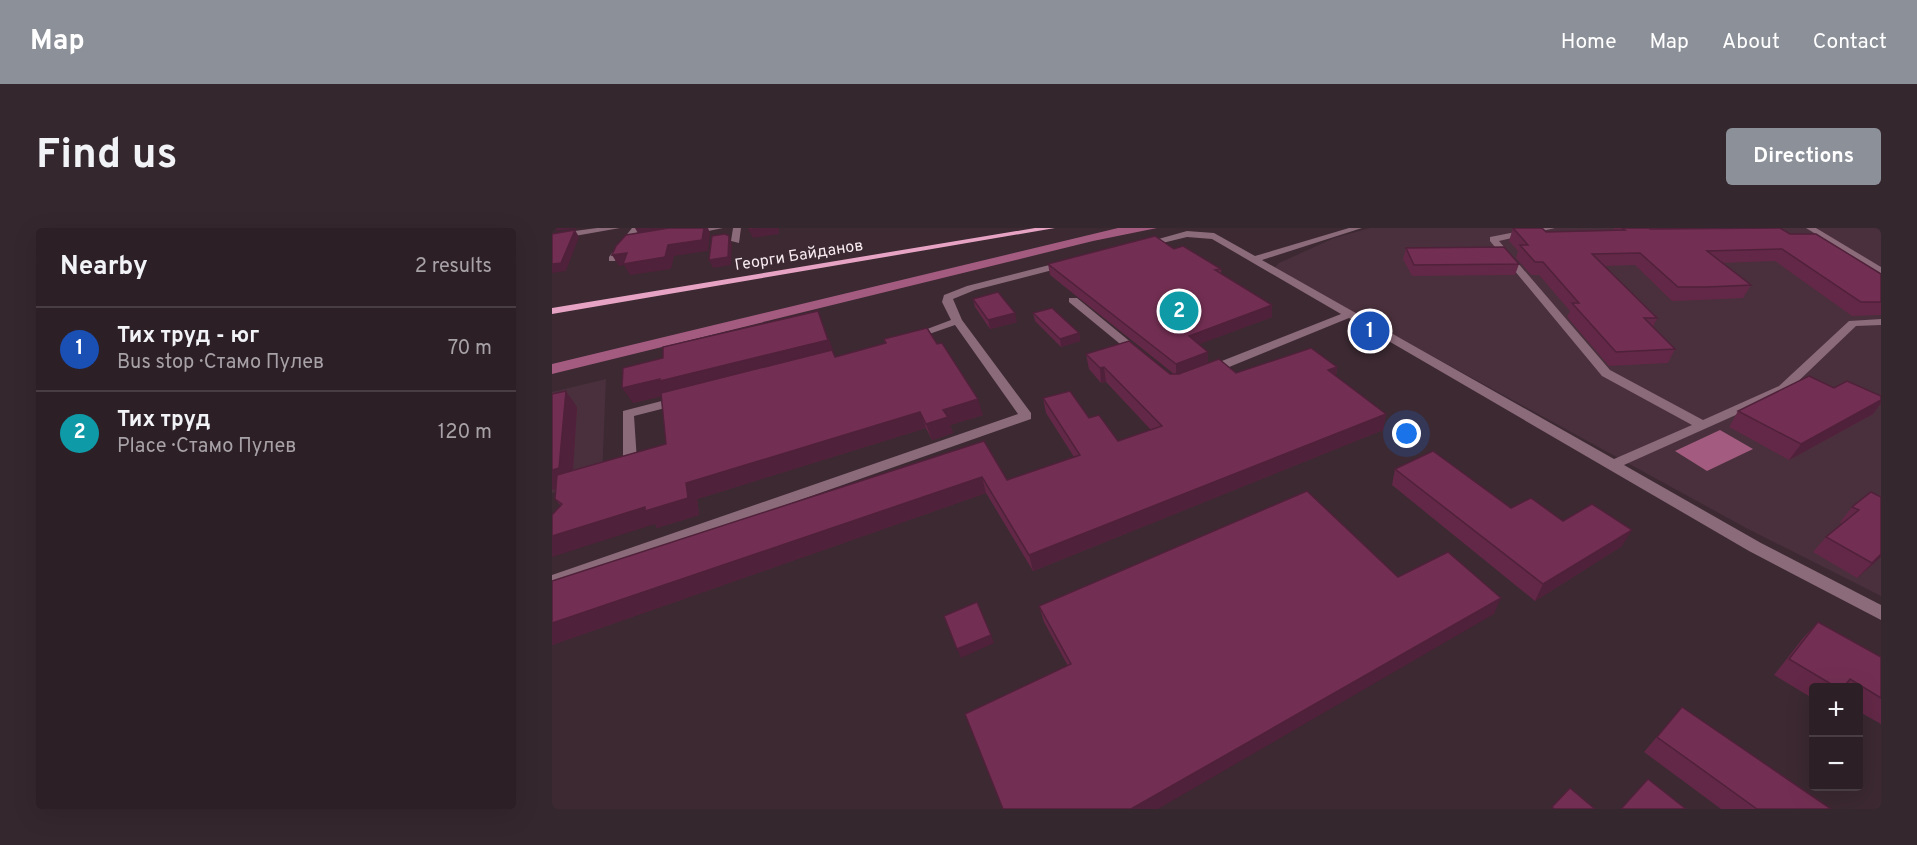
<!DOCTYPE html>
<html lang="en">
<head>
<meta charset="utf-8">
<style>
	body { margin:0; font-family:Overpass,sans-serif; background:#35272e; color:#f1f3f6 }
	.controls { position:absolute; right:18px; bottom:18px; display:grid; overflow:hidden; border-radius:6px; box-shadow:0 6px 24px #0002 }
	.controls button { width:54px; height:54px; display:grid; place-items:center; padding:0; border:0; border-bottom:2px solid #483d43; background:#2d1f26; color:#f1f3f6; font:30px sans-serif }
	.you { position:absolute; left:855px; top:206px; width:21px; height:21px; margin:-15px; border:4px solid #fff; border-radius:50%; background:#1a73e8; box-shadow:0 0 0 9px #1a73e833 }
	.badge { display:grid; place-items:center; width:39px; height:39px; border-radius:50%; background:#8c9099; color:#fff; font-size:20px; font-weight:700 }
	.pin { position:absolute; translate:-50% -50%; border:3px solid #fff; box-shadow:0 2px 6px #0006 }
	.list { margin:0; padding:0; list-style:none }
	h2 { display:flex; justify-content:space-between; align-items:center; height:78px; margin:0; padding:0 24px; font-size:26px }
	h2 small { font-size:20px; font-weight:400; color:#a7a2a7 }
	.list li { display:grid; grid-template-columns:39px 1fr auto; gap:18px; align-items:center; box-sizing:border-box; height:84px; padding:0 24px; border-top:2px solid #483d43 }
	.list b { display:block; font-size:22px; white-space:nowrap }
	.list p { margin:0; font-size:20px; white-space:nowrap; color:#a7a2a7 }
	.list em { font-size:20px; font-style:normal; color:#a7a2a7 }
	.map { position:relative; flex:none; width:1329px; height:581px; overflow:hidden; border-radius:6px }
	header { display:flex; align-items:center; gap:36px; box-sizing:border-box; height:84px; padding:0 30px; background:#8c9099; color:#fff }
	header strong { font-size:28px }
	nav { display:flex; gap:33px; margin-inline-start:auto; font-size:21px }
	.intro { display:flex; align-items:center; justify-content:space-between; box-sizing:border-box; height:144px; padding:0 36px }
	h1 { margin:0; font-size:42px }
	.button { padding:15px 27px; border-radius:6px; background:#8c9099; color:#fff; font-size:21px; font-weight:700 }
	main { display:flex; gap:36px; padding:0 36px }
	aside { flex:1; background:#2d1f26; border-radius:6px; box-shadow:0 6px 24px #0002 }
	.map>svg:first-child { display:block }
	.built { fill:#49303c }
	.water { fill:#a45b80 }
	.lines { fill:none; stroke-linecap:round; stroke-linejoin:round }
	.minor { fill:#8b6a79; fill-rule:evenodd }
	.major { fill:#e7a3c3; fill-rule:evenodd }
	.wall { fill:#632847 }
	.shaded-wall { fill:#50213a }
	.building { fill:#732f53; stroke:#50213a; stroke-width:1.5 }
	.labels { text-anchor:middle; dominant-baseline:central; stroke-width:4.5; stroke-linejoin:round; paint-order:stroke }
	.far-street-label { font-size:16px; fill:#f9ecf1; stroke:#3c2932 }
</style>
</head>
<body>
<header>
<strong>Map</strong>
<nav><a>Home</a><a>Map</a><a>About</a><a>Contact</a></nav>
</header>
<div class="intro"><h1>Find us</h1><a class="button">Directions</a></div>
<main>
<aside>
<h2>Nearby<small>2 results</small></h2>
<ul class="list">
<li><span class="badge" style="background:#1a4fb4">1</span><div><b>Тих труд - юг</b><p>Bus stop · Стамо Пулев</p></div><em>70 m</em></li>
<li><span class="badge" style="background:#0f9aa8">2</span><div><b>Тих труд</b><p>Place · Стамо Пулев</p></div><em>120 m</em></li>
</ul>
</aside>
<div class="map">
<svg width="1329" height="581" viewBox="0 0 1329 581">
	<rect width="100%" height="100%" fill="#3c2932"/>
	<g class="built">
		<path d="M818 0H1329V368L1194 300 727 44 723 39 727 35 782 10Z"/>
		<path d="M54 151 50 251 0 265V164Z"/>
	</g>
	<g class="water">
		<path d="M566 0H605L541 13 0 146V136Z"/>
		<path d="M1168 202 1201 221 1155 243 1123 223Z"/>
	</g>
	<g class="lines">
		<g class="minor">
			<path d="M45 0H68L0 12V6Z"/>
			<path d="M80 0H88L80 14 63 33H57V29Z"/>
			<path d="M147 0H171L137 7 133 4Z"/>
			<path d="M181 0H189L187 15 179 13Z"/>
			<path d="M797 0H810L710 32 1062 231 1140 197 1050 148 938 13V9L985 0H1003L947 13 1058 142 1151 192 1227 158 1297 93 1329 91V97L1304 98 1235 164 1072 237 1209 315 1329 377V392L1197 323 797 90 660 146H652V140L789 86 660 11 635 9 590 20 585 17 635 3 662 5 703 28Z"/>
			<path d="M1254 0H1264L1329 39V46Z"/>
			<path d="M517 32 520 33V37L423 62 401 71 410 92 479 185V191L0 359V347L466 186 403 97 360 112 354 109 399 92 390 74 392 67 415 58Z"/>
			<path d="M517 70H525L592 125V129H584L517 74Z"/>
			<path d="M129 168 135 172 133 175 82 188 85 233 72 240H62L60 237 71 231V183Z"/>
		</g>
		<path class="major" d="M483 0H503L0 86V80Z"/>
	</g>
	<g class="wall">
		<path d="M961 0 994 4 1061 3 1062 0H1097L1238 6 1329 46V87L1300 88 1223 33 1170 35 1199 57 1191 70 1148 72 1120 73 1083 37 1053 38 1105 90 1101 99 1123 121 1116 135 1057 138 1015 89 1018 83 987 47H979L964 30 966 23 957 13Z"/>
		<path d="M854 20 967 36 963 47 860 48 851 31Z"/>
		<path d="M622 21 669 41V46L720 77V89L647 116 656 135 684 145 785 139 784 148 834 186 831 202 481 343 434 265 0 417V353L432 213 455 252 522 229 494 185 491 170 537 190 566 213 599 202 554 154 549 155 537 141 534 126 618 146H622L498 47 496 36Z"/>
		<path d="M421 71 465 94 438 101 423 79Z"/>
		<path d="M266 83 283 129 333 116 332 111 431 187 398 197 401 205 380 212 374 200 145 271 147 287 105 300 103 296 1 287 9 278 3 271V261L0 262V166L25 179 21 242 114 216 110 168 81 175 111 130Z"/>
		<path d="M481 85 527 105 528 113 509 119 483 93Z"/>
		<path d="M1282 160 1329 168V175L1321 186 1237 232 1177 199 1186 183Z"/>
		<path d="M843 241 959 280 1011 293 1070 318 983 373 840 257Z"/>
		<path d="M1319 264 1329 329 1305 350 1261 324 1274 309 1290 296 1288 294 1300 279Z"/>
		<path d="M846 349 942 386 516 438 492 394 487 378Z"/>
		<path d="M1266 394 1329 429V496L1306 483V459H1262V471L1222 447 1251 410Z"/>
		<path d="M1130 479 1279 581H1169L1092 524Z"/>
	</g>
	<g class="shaded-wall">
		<path d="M3 0H28L5 3Z"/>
		<path d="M83 0H134L87 7Z"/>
		<path d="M152 0H156L158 5 156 23 122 28 119 41 78 47 72 37 67 38 60 27 116 17Z"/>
		<path d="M212 0H227V6L201 10 197 2Z"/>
		<path d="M23 2 27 9 14 43 0 45V36Z"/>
		<path d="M177 8 180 16 179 37 161 40 157 32Z"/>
		<path d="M720 77V89L637 120V108Z"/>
		<path d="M266 83 283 127 81 175 70 160Z"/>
		<path d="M463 85 465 94 438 101 436 92Z"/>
		<path d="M527 105 528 113 509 119 508 111Z"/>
		<path d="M656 124V136L624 148V136Z"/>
		<path d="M552 139 554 154 549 155 548 140Z"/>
		<path d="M785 139 783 154 776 142Z"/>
		<path d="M14 163 25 179 20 257 0 262V242Z"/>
		<path d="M426 171 431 187 398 197 401 205 380 212 374 196 391 182Z"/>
		<path d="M1329 172V175L1321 186 1237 232 1249 216Z"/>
		<path d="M368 184 374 200 145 271 147 287 105 300 103 296 0 329V308L93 279 134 255Z"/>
		<path d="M834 186 831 202 481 343 477 327Z"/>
		<path d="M430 249 434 265 0 417V395Z"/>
		<path d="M1080 302 1070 318 983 373 991 356Z"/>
		<path d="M1329 326V329L1305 350Z"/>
		<path d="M949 370 942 386 606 581H579Z"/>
		<path d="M439 407 442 415 409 430 405 421Z"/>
	</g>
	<g class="building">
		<path d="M117 0H152L150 12 116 17 113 29 71 36 75 25 60 27 64 18 74 7Z"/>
		<path d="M197 0H212L197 2Z"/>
		<path d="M961 0H990L994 4 1073 2 1070 0H1097L1098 1 1228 0 1238 6H1264L1329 46V74H1309L1230 21 1155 23 1199 57 1155 59H1126L1088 25 1040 26 1105 90H1092L1123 121 1064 124 1020 75H1027L991 34H983L968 17H976Z"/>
		<path d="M23 2 9 35 0 36V6Z"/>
		<path d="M173 6 177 8 176 29 157 32 160 8Z"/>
		<path d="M603 8 622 21 631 18 669 41 663 42 720 77 637 108 656 124 624 136 496 36Z"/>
		<path d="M952 19 967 36 862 37 854 20Z"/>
		<path d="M446 64 463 85 436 92 421 71Z"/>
		<path d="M500 80 527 105 508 111 481 85Z"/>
		<path d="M266 83 276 112 108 153V151L70 160 71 140 111 130V119Z"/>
		<path d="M375 100 385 116 390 115 426 171 391 182 396 189 374 196 368 184 134 255 136 270 93 283V279L0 308V287L10 276 3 271 5 247 114 216 109 165 280 122 283 129 334 115 332 111Z"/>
		<path d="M577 113 618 146H627L667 131 684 145 759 120 785 139 776 142 834 186 477 327 430 249 0 395V353L432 213 455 252 528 227 491 170 518 163 537 190 547 187 566 213 610 198 552 139 548 140 534 126Z"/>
		<path d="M1257 148 1282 160 1295 153 1329 168V172L1249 216 1186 183Z"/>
		<path d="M14 163 7 240 0 242V166Z"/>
		<path d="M881 223 959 280 979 270 1011 293 1040 276 1080 302 991 356 843 241Z"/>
		<path d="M755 263 846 349 896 324 949 370 579 581H451L413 486 519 436 487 378Z"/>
		<path d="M1319 264 1329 269V326L1320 335 1274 309 1307 282 1300 279Z"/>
		<path d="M425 374 439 407 405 421 392 388Z"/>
		<path d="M1266 394 1329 429V470L1298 451 1292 459H1284L1237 431Z"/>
		<path d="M1130 479 1279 581H1205L1105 509Z"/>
		<path d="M1096 551 1134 581H1069Z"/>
		<path d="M1018 560 1043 581H1002L1000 579Z"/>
	</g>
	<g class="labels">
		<g class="far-street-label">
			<text transform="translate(247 28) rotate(-9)">Георги Байданов</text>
		</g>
	</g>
</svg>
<div class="controls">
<button>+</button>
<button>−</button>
</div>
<div class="you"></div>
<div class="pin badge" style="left:818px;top:103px;background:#1a4fb4">1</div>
<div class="pin badge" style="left:627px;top:83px;background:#0f9aa8">2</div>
</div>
</main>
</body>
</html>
